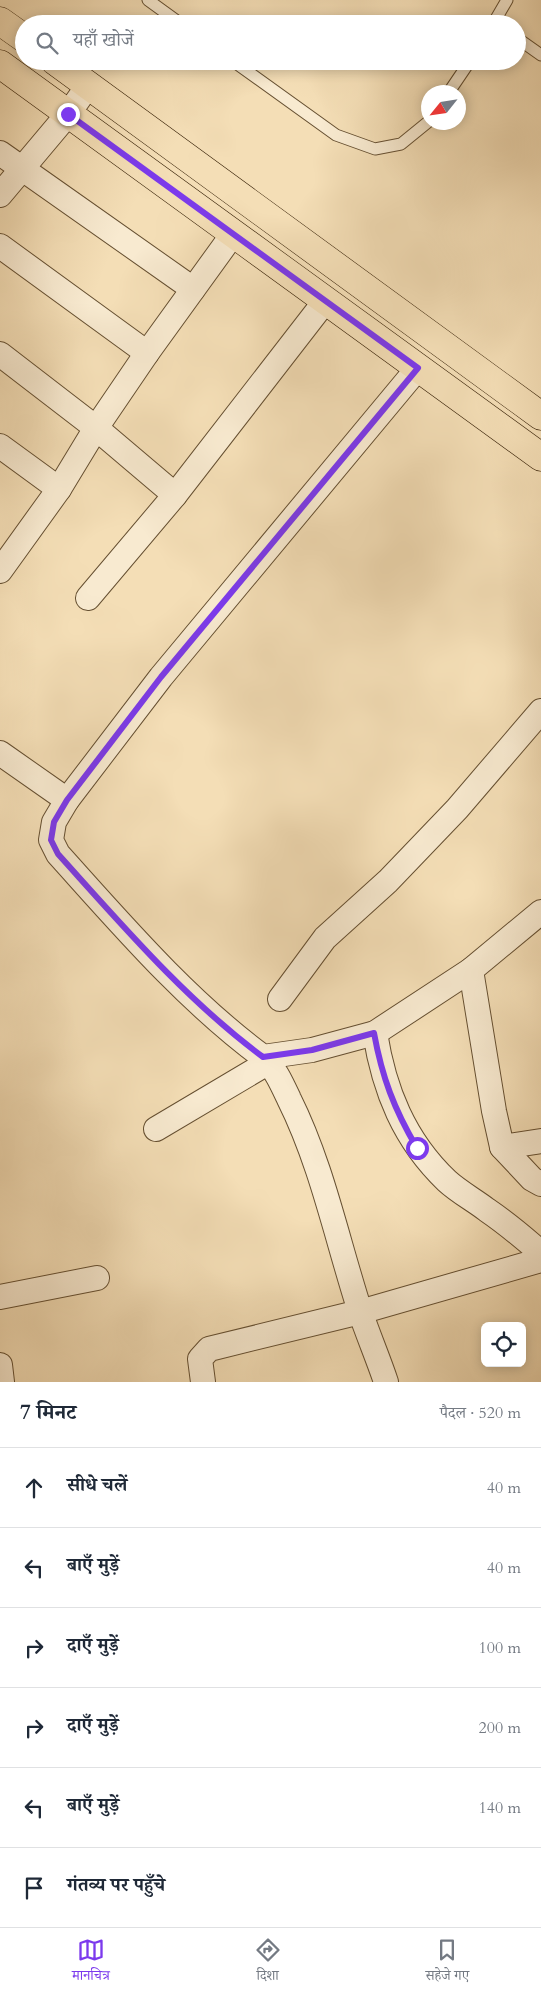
<!DOCTYPE html>
<html lang="hi">
<head>
<meta charset="utf-8">
<style>
	body { margin:0; font-family:Cardo,"Noto Serif Devanagari",serif; background:#f2f2f3; color:#1f2937 }
	.controls { position:absolute; right:15px; bottom:15px; display:grid; overflow:hidden; border-radius:8px; box-shadow:0 2px 12px #0003 }
	.controls button { width:45px; height:45px; display:grid; place-items:center; padding:0; border:0; border-bottom:1px solid #e0e1e3; background:#fff; color:#1f2937; font:25px sans-serif }
	.compass { position:absolute; left:421px; top:85px; width:45px; height:45px; border-radius:50%; background:#fff; box-shadow:0 2px 12px #0003; rotate:240deg }
	.stop { position:absolute; width:15px; height:15px; margin:-11px; border:4px solid #7c3aed; border-radius:50%; background:#fff }
	.stop.end { background:#7c3aed; border-color:#fff; box-shadow:0 1px 5px #0008 }
	.list { margin:0; padding:0; list-style:none }
	h2 { display:flex; justify-content:space-between; align-items:center; height:65px; margin:0; padding:0 20px; font-size:21px }
	h2 small { font-size:16px; font-weight:400; color:#747a83 }
	.list li { display:grid; grid-template-columns:32px 1fr auto; gap:15px; align-items:center; box-sizing:border-box; height:80px; padding:0 20px; border-top:1px solid #e0e1e3 }
	.list b { display:block; font-size:19px; white-space:nowrap }
	.list em { font-size:16px; font-style:normal; color:#747a83 }
	.icon { flex:none; width:28px; height:28px; fill:none; stroke:currentColor; stroke-width:2; stroke-linecap:round; stroke-linejoin:round }
	.map { position:relative; flex:none; width:541px; height:1382px; overflow:hidden }
	.search { position:absolute; background:#fff; box-shadow:0 2px 12px #0003; left:15px; right:15px; top:15px; height:55px; display:flex; align-items:center; gap:12px; box-sizing:border-box; padding:0 18px; border-radius:28px; color:#747a83; font-size:19px }
	.sheet { height:545px; background:#fff }
	nav { display:flex; justify-content:space-around; align-items:center; box-sizing:border-box; height:70px; border-top:1px solid #e0e1e3; background:#fff; font-size:14px; color:#747a83 }
	nav a { display:grid; justify-items:center; gap:2px }
	nav .on { color:#7c3aed }
	.map>svg:first-child { display:block }
	.lines { fill:none; stroke-linecap:round; stroke-linejoin:round }
	.lane-casing { stroke:#654f31; stroke-width:13 }
	.street-casing { stroke:#654f31; stroke-width:26 }
	.primary-casing { stroke:#351f05; stroke-width:29 }
	.lane { stroke:#f8ead0; stroke-width:11 }
	.street { stroke:#f8ead0; stroke-width:24 }
	.primary { stroke:#f4deb6; stroke-width:28 }
	.route { stroke:#7c3aed; stroke-width:6 }
</style>
</head>
<body>
<div class="map">
<svg width="541" height="1382" viewBox="0 0 541 1382">
	<rect width="100%" height="100%" fill="#f4deb6"/>
	<filter id="stains"><feTurbulence type="fractalNoise" baseFrequency=".004" numOctaves="4"/><feColorMatrix values="0 0 0 0 .2 0 0 0 0 .09 0 0 0 0 .02 0 0 0 .5 -.17"/></filter>
	<radialGradient id="worn" r=".72"><stop offset=".6" stop-color="#630" stop-opacity="0"/><stop offset="1" stop-color="#630" stop-opacity=".3"/></radialGradient>
	<g class="lines">
		<g class="lane-casing">
			<g id="lane">
				<path d="M148 0 181 24"/>
				<path d="M493 24 507 0"/>
				<path d="M517 38 541 55"/>
				<path d="M233 61 336 135 375 149 401 144 428 122"/>
				<path d="M449 92 470 61"/>
			</g>
		</g>
		<g class="street-casing">
			<g id="street">
				<path d="M0 153 193 289"/>
				<path d="M0 195 68 114 88 86"/>
				<path d="M0 246 147 353"/>
				<path d="M0 354 96 428 175 495"/>
				<path d="M418 368 161 677 67 800 54 822 51 840 58 854C122 925 186 1000 263 1057L312 1050 375 1033 471 970 541 912"/>
				<path d="M0 446 59 489"/>
				<path d="M0 571 59 489 96 428 147 353 233 234"/>
				<path d="M88 598 175 495 326 300"/>
				<path d="M0 753 67 800"/>
				<path d="M471 970 494 1111 502 1147 532 1179 541 1184"/>
				<path d="M280 999 325 938 388 881 457 809 541 711"/>
				<path d="M375 1033C384 1090 404 1140 447 1181 459 1192 474 1200 487 1210 506 1223 524 1238 541 1253"/>
				<path d="M263 1057C275 1068 282 1084 289 1099 322 1165 337 1240 360 1311 368 1335 378 1358 386 1382"/>
				<path d="M156 1129 269 1062"/>
				<path d="M502 1147 541 1141"/>
				<path d="M0 1297 97 1278"/>
				<path d="M0 1365 2 1382"/>
				<path d="M203 1382 200 1359 209 1349 360 1312 541 1260"/>
			</g>
		</g>
		<g class="primary-casing">
			<g id="primary">
				<path d="M0 21 24 38"/>
				<path d="M55 61 541 416"/>
				<path d="M0 64 541 457"/>
			</g>
		</g>
		<use href="#lane" class="lane"/>
		<use href="#street" class="street"/>
		<use href="#primary" class="primary"/>
	</g>
	<g class="lines">
		<path class="route" d="M68 114 418 368 161 677 67 800 54 822 51 840 58 854C122 925 186 1000 263 1057L312 1050 374 1033C382 1077 394 1109 417 1148"/>
	</g>
	<rect width="100%" height="100%" filter="url(#stains)"/>
	<rect width="100%" height="100%" fill="url(#worn)"/>
</svg>
<div class="controls">
<button><svg class="icon" aria-label="locate" viewBox="0 0 24 24"><circle cx="12" cy="12" r="6"/><path d="M12 2v4M12 18v4M2 12h4M18 12h4"/></svg></button>
</div>
<svg class="compass" viewBox="-18 -18 36 36"><path d="M0-13l5 13h-10z" fill="#e53935"/><path d="M0 13l5-13h-10z" fill="#747a83"/></svg>
<div class="stop" style="left:417px;top:1148px"></div>
<div class="stop end" style="left:68px;top:114px"></div>
<div class="search"><svg class="icon" aria-label="search" viewBox="0 0 24 24"><circle cx="10" cy="10" r="6"/><path d="M15 15l6 6"/></svg>यहाँ खोजें</div>
</div>
<section class="sheet">
<h2>7 मिनट<small>पैदल · 520 m</small></h2>
<ul class="list">
<li><svg class="icon" aria-label="ahead" viewBox="0 0 24 24"><path d="M12 20V5M6 11l6-6 6 6"/></svg><div><b>सीधे चलें</b></div><em>40 m</em></li>
<li><svg class="icon" aria-label="left" viewBox="0 0 24 24"><path d="M17 20v-9H6M10 6l-5 5 5 5"/></svg><div><b>बाएँ मुड़ें</b></div><em>40 m</em></li>
<li><svg class="icon" aria-label="right" viewBox="0 0 24 24"><path d="M7 20v-9h11M14 6l5 5-5 5"/></svg><div><b>दाएँ मुड़ें</b></div><em>100 m</em></li>
<li><svg class="icon" aria-label="right" viewBox="0 0 24 24"><path d="M7 20v-9h11M14 6l5 5-5 5"/></svg><div><b>दाएँ मुड़ें</b></div><em>200 m</em></li>
<li><svg class="icon" aria-label="left" viewBox="0 0 24 24"><path d="M17 20v-9H6M10 6l-5 5 5 5"/></svg><div><b>बाएँ मुड़ें</b></div><em>140 m</em></li>
<li><svg class="icon" aria-label="arrive" viewBox="0 0 24 24"><path d="M6 21V4h12l-3 4 3 4H6"/></svg><div><b>गंतव्य पर पहुँचे</b></div></li>
</ul>
</section>
<nav>
<a class="on"><svg class="icon" aria-label="map" viewBox="0 0 24 24"><path d="M3 6l6-2 6 2 6-2v14l-6 2-6-2-6 2zM9 4v14M15 6v14"/></svg>मानचित्र</a>
<a><svg class="icon" aria-label="directions" viewBox="0 0 24 24"><path d="M12 3l9 9-9 9-9-9zM9 14v-3h6M13 9l2 2-2 2"/></svg>दिशा</a>
<a><svg class="icon" aria-label="saved" viewBox="0 0 24 24"><path d="M7 4h10v16l-5-4-5 4z"/></svg>सहेजे गए</a>
</nav>
</body>
</html>
